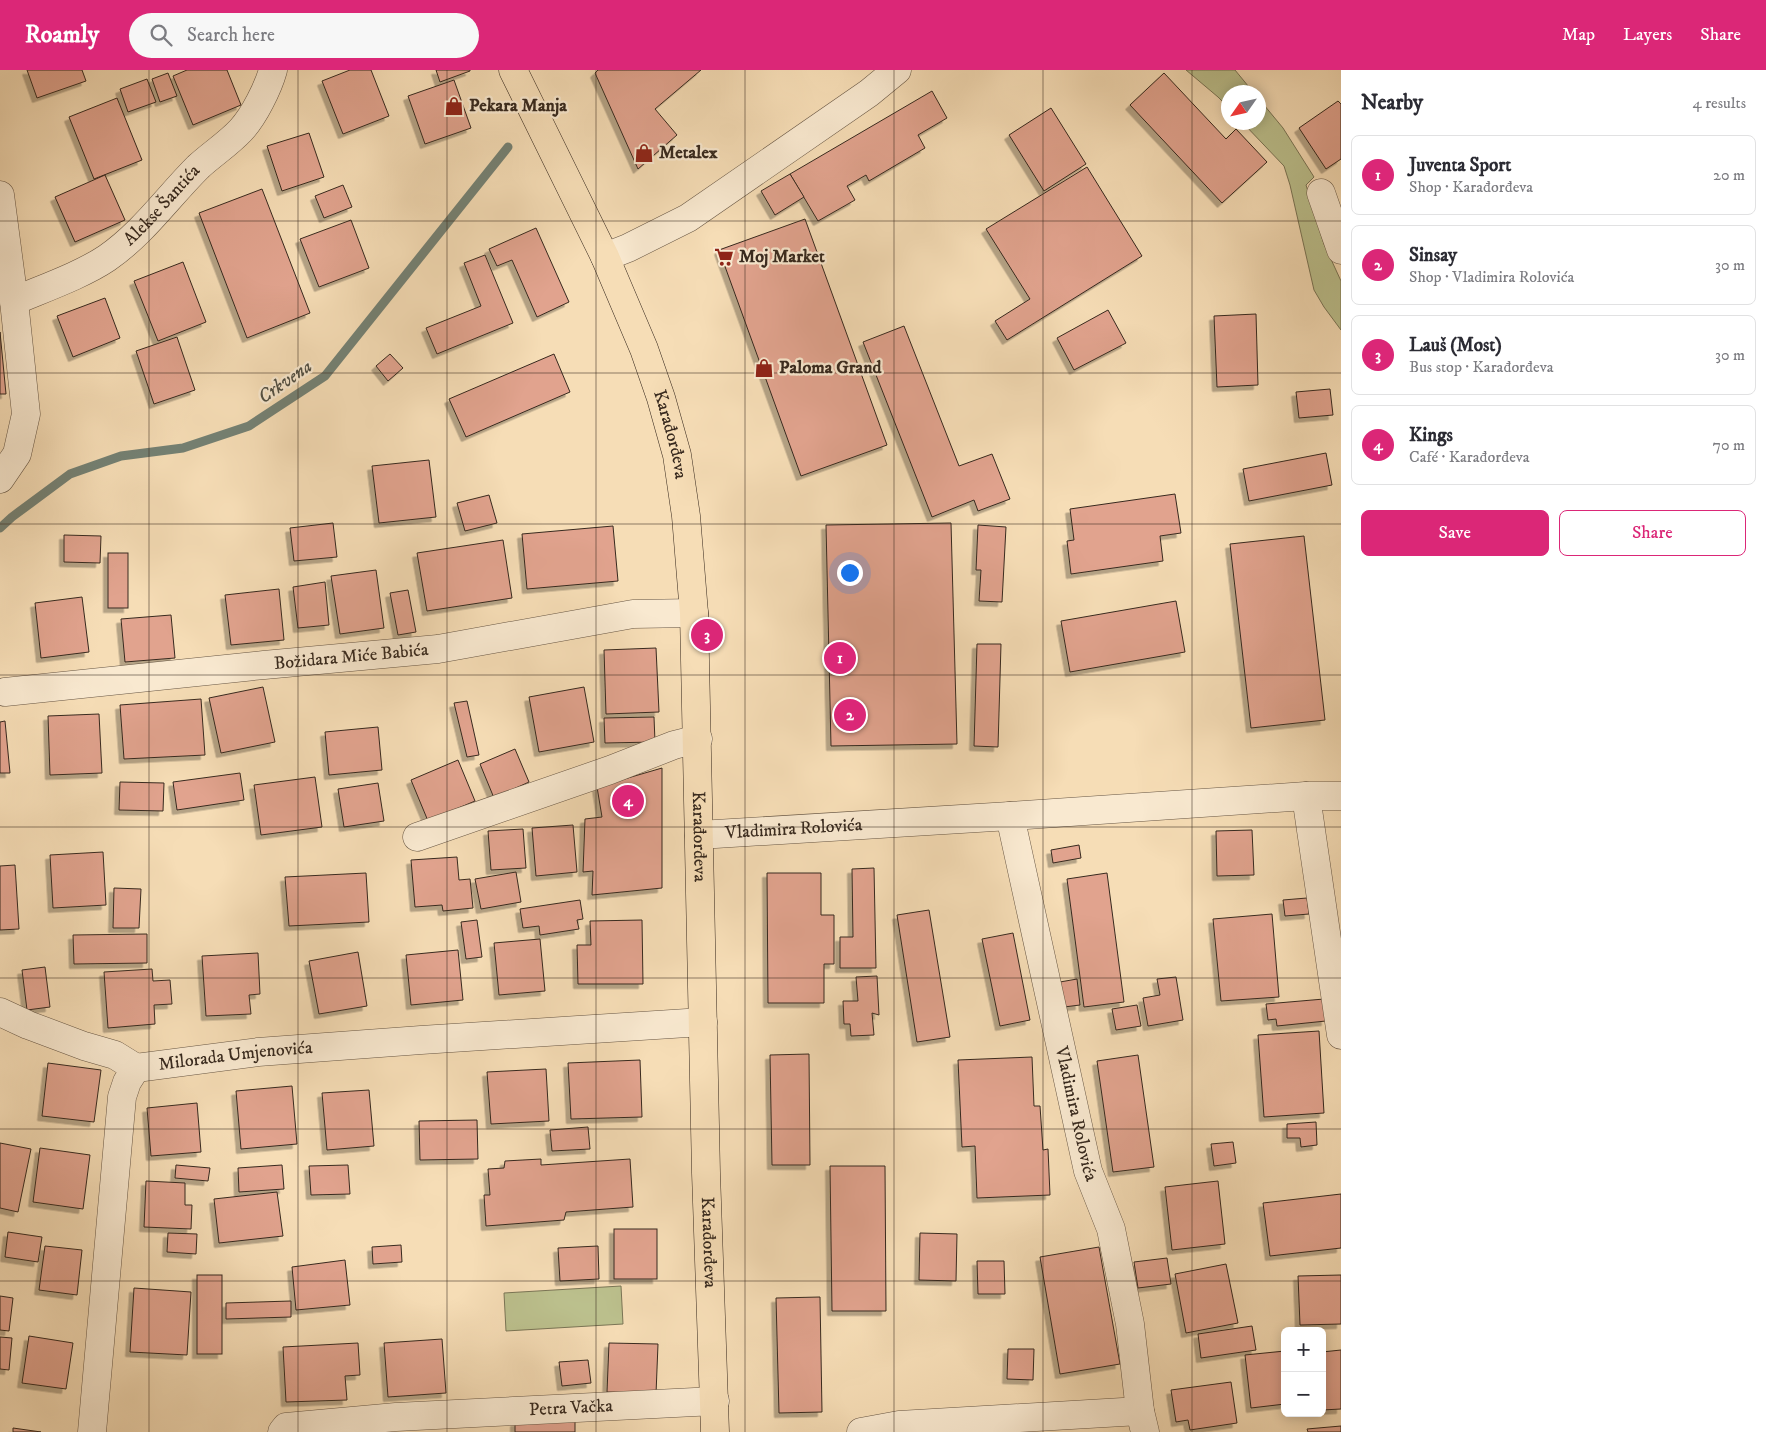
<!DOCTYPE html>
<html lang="en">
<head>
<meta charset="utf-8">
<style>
	body { margin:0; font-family:"IM FELL DW Pica",serif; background:#f7f7f7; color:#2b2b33 }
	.controls { position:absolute; right:15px; bottom:15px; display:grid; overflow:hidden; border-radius:8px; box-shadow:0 2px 12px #0003 }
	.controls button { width:45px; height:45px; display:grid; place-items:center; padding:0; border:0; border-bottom:1px solid #e1e1e2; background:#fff; color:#2b2b33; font:25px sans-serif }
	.compass { position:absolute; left:1221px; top:15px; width:45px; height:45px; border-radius:50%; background:#fff; box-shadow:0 2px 12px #0003; rotate:236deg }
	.you { position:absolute; left:849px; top:502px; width:18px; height:18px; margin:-12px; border:4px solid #fff; border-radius:50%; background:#1a73e8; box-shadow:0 0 0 8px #1a73e833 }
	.badge { display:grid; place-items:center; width:32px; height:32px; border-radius:50%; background:#db2777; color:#fff; font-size:16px; font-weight:700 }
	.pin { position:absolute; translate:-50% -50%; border:2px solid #fff; box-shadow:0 1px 5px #0006 }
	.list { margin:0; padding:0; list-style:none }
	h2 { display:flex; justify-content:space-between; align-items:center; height:65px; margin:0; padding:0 20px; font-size:21px }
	h2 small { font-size:16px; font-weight:400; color:#7c7c81 }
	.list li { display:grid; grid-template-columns:32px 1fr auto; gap:15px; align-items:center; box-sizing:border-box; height:80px; margin:0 10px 10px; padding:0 10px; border:1px solid #e1e1e2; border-radius:8px }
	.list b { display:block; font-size:19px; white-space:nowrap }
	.list p { margin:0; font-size:16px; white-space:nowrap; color:#7c7c81 }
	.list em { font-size:16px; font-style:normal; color:#7c7c81 }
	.actions { display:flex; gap:10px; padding:15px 20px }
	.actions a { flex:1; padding:11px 0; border:1px solid #db2777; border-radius:8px; text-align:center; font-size:18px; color:#db2777 }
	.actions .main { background:#db2777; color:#fff }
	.icon { flex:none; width:28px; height:28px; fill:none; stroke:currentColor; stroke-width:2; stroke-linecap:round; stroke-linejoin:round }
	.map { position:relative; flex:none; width:1341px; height:1362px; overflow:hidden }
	header { display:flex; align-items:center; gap:30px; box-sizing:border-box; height:70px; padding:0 25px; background:#db2777; color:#fff }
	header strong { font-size:24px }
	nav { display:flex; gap:28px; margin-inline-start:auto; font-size:18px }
	.search { width:350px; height:45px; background:#f7f7f7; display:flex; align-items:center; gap:12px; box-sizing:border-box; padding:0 18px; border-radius:28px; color:#7c7c81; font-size:19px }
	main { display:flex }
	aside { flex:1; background:#fff }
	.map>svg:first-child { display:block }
	.green { fill:#bcc18e; stroke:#7a7556 }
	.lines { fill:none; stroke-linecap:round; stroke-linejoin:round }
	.stream { stroke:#748174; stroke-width:9 }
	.building { fill:#e1a38e; stroke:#37291e; filter:url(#shadow) }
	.minor-casing { stroke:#675644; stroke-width:29 }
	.major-casing { stroke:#37291e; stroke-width:29 }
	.minor { stroke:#f9e9d0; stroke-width:28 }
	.major { stroke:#f6ddb6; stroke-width:28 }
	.grid { fill:none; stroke:#37291e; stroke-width:1; stroke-opacity:0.55 }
	.labels { text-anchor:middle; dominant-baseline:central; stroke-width:4.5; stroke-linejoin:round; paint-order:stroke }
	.poi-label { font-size:18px; font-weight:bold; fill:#37291e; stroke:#f9e9d0; text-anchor:start }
	.street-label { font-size:18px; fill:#37291e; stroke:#f9e9d0 }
	.water-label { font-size:19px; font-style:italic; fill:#504e42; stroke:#f9e9d0 }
</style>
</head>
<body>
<header>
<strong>Roamly</strong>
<div class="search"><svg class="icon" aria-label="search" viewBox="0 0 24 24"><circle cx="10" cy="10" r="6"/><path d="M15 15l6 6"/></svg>Search here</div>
<nav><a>Map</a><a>Layers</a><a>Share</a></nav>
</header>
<main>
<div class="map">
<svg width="1341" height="1362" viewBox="0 0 1341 1362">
	<defs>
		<filter id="shadow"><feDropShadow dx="-4.5" dy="4.5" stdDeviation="0" flood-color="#0004"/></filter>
	</defs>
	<rect width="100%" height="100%" fill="#f6ddb6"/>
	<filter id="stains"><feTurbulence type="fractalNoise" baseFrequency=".004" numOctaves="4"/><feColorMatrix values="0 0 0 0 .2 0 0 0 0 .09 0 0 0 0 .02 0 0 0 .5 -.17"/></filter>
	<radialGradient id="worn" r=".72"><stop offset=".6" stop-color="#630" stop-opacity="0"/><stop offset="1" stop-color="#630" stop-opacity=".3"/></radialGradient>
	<g class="green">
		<path d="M1186 0H1235L1253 22H1228V37L1218 27Z"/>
		<path d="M1259 29 1283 58 1314 107 1306 115 1324 174 1341 211V260L1324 237 1314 220 1290 115 1284 96 1243 53 1258 52Z"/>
		<path d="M621 1216 623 1254 506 1261 504 1223Z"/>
	</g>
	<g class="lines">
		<path class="stream" d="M0 458 12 447 70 404 121 386 183 378 249 356 325 306 508 77"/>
	</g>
	<g class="building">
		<path d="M27 0H82L86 11 37 28Z"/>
		<path d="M187 0H227L241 35 193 55 173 6Z"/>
		<path d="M350 0H371L389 46 343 64 322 11Z"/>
		<path d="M436 0H470V1L440 12Z"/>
		<path d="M598 0H701L655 39 677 65 638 99 595 3Z"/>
		<path d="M168 3 177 26 160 32 152 9Z"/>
		<path d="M1164 3 1226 69 1236 59 1267 92 1222 133 1130 35Z"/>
		<path d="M147 9 156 32 128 42 120 19Z"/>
		<path d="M454 10 471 58 425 74 408 26Z"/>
		<path d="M932 21 947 48 918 65 925 78 869 111 866 105 847 116 855 130 818 151 790 104Z"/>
		<path d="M117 28 142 90 94 109 69 47Z"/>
		<path d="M1338 31 1341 34V89L1326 99 1299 58Z"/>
		<path d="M1051 38 1086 94 1044 121 1009 65Z"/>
		<path d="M309 63 324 107 282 121 267 76Z"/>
		<path d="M1087 97 1142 186 1007 270 995 251 1030 229 986 159Z"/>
		<path d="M790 104 804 127 775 145 761 121Z"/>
		<path d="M105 105 125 150 75 172 55 127Z"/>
		<path d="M343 115 352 137 324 148 315 126Z"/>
		<path d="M262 119 310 243 247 268 199 143Z"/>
		<path d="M805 149 887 375 801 406 719 180Z"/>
		<path d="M351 150 369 198 319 217 300 169Z"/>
		<path d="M536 158 569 232 537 247 512 190 497 196 489 179Z"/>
		<path d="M485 185 513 253 437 284 426 258 481 236 464 193Z"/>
		<path d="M183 192 206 252 158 271 134 211Z"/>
		<path d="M105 228 120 268 73 287 57 246Z"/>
		<path d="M1108 240 1126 273 1074 300 1057 268Z"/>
		<path d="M1256 244 1258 315 1217 317 1214 246Z"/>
		<path d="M904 256 959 396 992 384 1010 429 978 441 974 430 932 447 863 272Z"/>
		<path d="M0 262 6 324H0Z"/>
		<path d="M177 267 195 320 154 334 136 281Z"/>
		<path d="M390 284 403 298 388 311 376 296Z"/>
		<path d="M554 284 570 322 466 367 449 329Z"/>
		<path d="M1330 319 1333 345 1299 348 1296 322Z"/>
		<path d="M1326 383 1332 415 1249 431 1243 399Z"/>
		<path d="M429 390 436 447 379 453 372 396Z"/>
		<path d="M1175 424 1181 463 1160 466 1163 491 1071 504 1067 471 1074 470 1070 439Z"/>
		<path d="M489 425 497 453 465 461 457 433Z"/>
		<path d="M333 453 337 487 294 491 290 458Z"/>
		<path d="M951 453 957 674 831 676 826 455Z"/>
		<path d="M978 455 1006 457 1002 532 979 531 981 500H976Z"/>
		<path d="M613 456 618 511 527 519 522 464Z"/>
		<path d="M64 465 101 466 100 493 64 492Z"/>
		<path d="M1304 466 1325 650 1251 658 1230 474Z"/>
		<path d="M503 470 512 528 427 541 417 483Z"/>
		<rect x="108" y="483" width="20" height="55"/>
		<path d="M376 500 384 558 340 564 331 506Z"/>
		<path d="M325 512 329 555 298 558 293 517Z"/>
		<path d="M279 519 284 570 231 575 225 525Z"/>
		<path d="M408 520 416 562 398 565 390 523Z"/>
		<path d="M82 527 89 582 41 588 35 533Z"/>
		<path d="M1176 531 1185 582 1070 602 1061 551Z"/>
		<path d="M171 545 175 588 125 592 121 549Z"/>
		<path d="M977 574H1001L998 677 974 676Z"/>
		<path d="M656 578 659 642 606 644 604 580Z"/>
		<path d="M263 617 275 672 221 683 209 628Z"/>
		<path d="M584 617 594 672 539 682 529 627Z"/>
		<path d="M201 629 205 685 124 689 120 635Z"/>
		<path d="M467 631 479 685 467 687 454 633Z"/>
		<path d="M99 644 102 703 50 705 48 646Z"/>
		<path d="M654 647 655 672 605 673 604 648Z"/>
		<path d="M5 651 10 703H0V652Z"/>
		<path d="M378 657 382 700 329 705 325 662Z"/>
		<path d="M515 679 529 712 494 728 480 694Z"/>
		<path d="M458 690 475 731 428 751 411 710Z"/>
		<path d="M662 698V818L592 825 593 801 583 802 585 749 602 747 597 717Z"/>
		<path d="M240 703 244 730 177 740 173 712Z"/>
		<path d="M315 707 322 757 261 765 254 715Z"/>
		<path d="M120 712 164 713 163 741 119 740Z"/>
		<path d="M378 713 384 751 344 757 338 719Z"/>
		<path d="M573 755 577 802 536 806 532 758Z"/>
		<path d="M523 759 526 798 491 800 488 761Z"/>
		<path d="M1252 760 1254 805 1217 806 1216 761Z"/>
		<path d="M1079 775 1081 788 1053 793 1051 780Z"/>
		<path d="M103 782 106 835 53 838 50 785Z"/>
		<path d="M457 787 459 810 470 809 473 838 443 841 442 835 415 837 411 790Z"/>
		<path d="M15 795 19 859 0 860V796Z"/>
		<path d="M874 798 876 898H840V867H853L852 799Z"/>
		<path d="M516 802 521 832 481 839 475 809Z"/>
		<path d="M366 803 369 852 289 856 285 807Z"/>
		<path d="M767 803H821V845H834V894H824V933H768Z"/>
		<path d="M1107 803 1124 932 1084 937 1067 809Z"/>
		<path d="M114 818 141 819 139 858H113Z"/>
		<path d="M1307 828 1309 844 1285 846 1283 830Z"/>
		<path d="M580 830 583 849 577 850 579 859 540 865 539 856 523 858 520 839Z"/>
		<path d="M929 840 950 967 917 972 897 845Z"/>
		<path d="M1272 844 1279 927 1221 931 1213 849Z"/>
		<path d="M477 850 482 887 466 889 461 852Z"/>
		<path d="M642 850 643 914H578L577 875H591L590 851Z"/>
		<path d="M1013 863 1030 950 1000 956 982 869Z"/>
		<path d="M147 864V893L74 894 73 865Z"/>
		<path d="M540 869 545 921 499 925 494 873Z"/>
		<path d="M458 880 463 930 411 935 406 885Z"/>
		<path d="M358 882 367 936 319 944 309 891Z"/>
		<path d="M258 883 260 924 249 925 251 944 206 946 202 886Z"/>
		<path d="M45 897 50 937 27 940 22 900Z"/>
		<path d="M152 899 153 911 170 910 172 934 154 935 155 954 108 958 104 902Z"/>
		<path d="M877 906 879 945 872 943 874 965 851 966 850 954H844L843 931H858L856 907Z"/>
		<path d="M1176 907 1183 950 1148 956 1143 928 1160 925 1157 909Z"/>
		<path d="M1077 909 1080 935 1064 937 1060 912Z"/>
		<path d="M1324 929 1326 951 1277 956 1276 949 1268 950 1266 934Z"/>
		<path d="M1137 935 1141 956 1116 960 1112 939Z"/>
		<path d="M1319 961 1324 1043 1264 1047 1258 965Z"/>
		<path d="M809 984 810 1095H772L770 985Z"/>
		<path d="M1138 985 1154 1097 1113 1102 1097 991Z"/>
		<path d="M1032 987 1034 1036H1040L1043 1080 1048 1079 1050 1125 977 1128 975 1076 962 1077 958 990Z"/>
		<path d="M640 990 642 1047 571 1049 568 993Z"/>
		<path d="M48 993 101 1000 94 1052 42 1046Z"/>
		<path d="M546 999 549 1051 491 1054 487 1002Z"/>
		<path d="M292 1016 297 1074 241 1079 236 1021Z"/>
		<path d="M369 1020 374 1076 327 1080 322 1023Z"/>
		<path d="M197 1033 201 1082 151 1086 147 1038Z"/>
		<path d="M477 1050 478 1089 420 1090 419 1051Z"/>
		<path d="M1316 1052 1317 1075 1301 1077 1300 1068H1287V1054Z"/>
		<path d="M588 1057 590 1079 552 1081 550 1060Z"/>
		<path d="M1233 1072 1236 1093 1214 1096 1211 1074Z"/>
		<path d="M0 1073 31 1079 18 1142 0 1138Z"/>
		<path d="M40 1078 90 1085 83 1139 33 1132Z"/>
		<path d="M541 1089V1095L630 1089 633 1137 566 1142 564 1150 486 1156 484 1125H490L488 1099 504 1098 505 1091Z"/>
		<path d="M176 1095 210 1098 208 1111 175 1108Z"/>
		<path d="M282 1095 284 1119 239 1122 238 1098Z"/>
		<path d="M348 1095 350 1124 311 1125 309 1096Z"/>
		<path d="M830 1096H885L886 1241H832Z"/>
		<path d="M146 1111 185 1113V1135H192L191 1159 144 1157Z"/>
		<path d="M1218 1111 1225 1174 1172 1180 1165 1117Z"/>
		<path d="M277 1122 283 1166 219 1173 214 1129Z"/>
		<path d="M1341 1124V1178L1270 1186 1263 1133Z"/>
		<rect x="614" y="1159" width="43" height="50"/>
		<path d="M8 1162 42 1167 38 1192 5 1187Z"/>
		<path d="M168 1163 197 1164 196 1184 167 1182Z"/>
		<path d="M920 1163 957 1164 956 1211 919 1210Z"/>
		<path d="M401 1175 402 1192 373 1194 372 1177Z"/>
		<path d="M45 1176 82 1180 77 1225 39 1220Z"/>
		<path d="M598 1176 599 1209 560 1211 558 1178Z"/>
		<path d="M1099 1177 1120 1294 1060 1304 1040 1187Z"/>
		<path d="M1167 1188 1171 1214 1138 1218 1134 1192Z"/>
		<path d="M345 1190 350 1235 296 1240 292 1197Z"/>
		<path d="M977 1191H1004L1005 1224H978Z"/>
		<path d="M1226 1194 1238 1253 1186 1263 1175 1204Z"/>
		<rect x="197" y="1205" width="25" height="79"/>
		<path d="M1341 1205V1254L1300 1255 1298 1206Z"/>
		<path d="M134 1218 191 1222 187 1285 130 1282Z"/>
		<path d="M0 1226 13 1228 9 1261 0 1260Z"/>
		<path d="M820 1227 822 1342 779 1343 776 1228Z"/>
		<path d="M291 1231V1247L226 1249V1233Z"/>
		<path d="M1252 1256 1256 1280 1201 1288 1198 1264Z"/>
		<path d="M29 1266 73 1273 66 1319 22 1313Z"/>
		<path d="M0 1267 12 1268 9 1300 0 1299Z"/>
		<path d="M442 1269 446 1323 388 1327 384 1273Z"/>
		<path d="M358 1273 360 1305 345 1306 347 1330 286 1332 283 1277Z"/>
		<path d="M609 1273 658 1274 656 1324 607 1322Z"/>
		<path d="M1008 1279H1034L1033 1310 1007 1309Z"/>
		<path d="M1341 1280V1339L1322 1340V1282Z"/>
		<path d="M1285 1281V1334L1251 1338 1245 1285Z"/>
		<path d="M588 1290 591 1313 562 1316 559 1292Z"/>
		<path d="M1231 1312 1237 1353 1190 1360 1188 1350 1176 1352 1171 1320Z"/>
		<path d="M575 1350V1362H515V1352Z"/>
		<path d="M1341 1356V1362H1308L1307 1359Z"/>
		<path d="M13 1358 41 1362H13Z"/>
	</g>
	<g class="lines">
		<g class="minor-casing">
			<g id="minor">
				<path d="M1321 123 1341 180"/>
				<path d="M0 125 14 231 26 344 17 384 0 409"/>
				<path d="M605 187 628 178 688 148 869 23 897 0"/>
				<path id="s1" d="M14 231C42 219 82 205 107 188 143 163 167 128 198 97 212 84 228 74 241 60 254 46 268 18 273 0"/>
				<path id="s2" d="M5 622 264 595 438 579 633 544 694 543"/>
				<path d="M1306 726 1341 965"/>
				<path id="s3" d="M1010 746 1088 1101 1111 1159 1130 1254 1140 1341 1145 1362"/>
				<path id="s4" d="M699 765 1010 746 1306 726H1341"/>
				<path d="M417 767 610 700 674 675 698 669"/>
				<path d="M0 942 28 955 84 976 115 985 136 998"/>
				<path id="s5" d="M92 1362 122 1027 127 1012 136 998 258 982 421 970 703 952"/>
				<path id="s6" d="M282 1362 286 1357 396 1347 715 1331"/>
				<path d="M861 1362 899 1355 1140 1341"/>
			</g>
		</g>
		<g class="major-casing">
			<g id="major">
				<path id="s7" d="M513 0 605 187 644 279 661 328 677 385 686 446 694 543 706 1103 715 1362"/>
			</g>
		</g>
		<use href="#minor" class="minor"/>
		<use href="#major" class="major"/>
	</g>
	<path class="grid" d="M149 0V1362M298 0V1362M447 0V1362M596 0V1362M745 0V1362M894 0V1362M1043 0V1362M1192 0V1362M0 151H1341M0 303H1341M0 454H1341M0 605H1341M0 757H1341M0 908H1341M0 1059H1341M0 1211H1341"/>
	<defs>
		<g id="shop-bare" transform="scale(1.5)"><path d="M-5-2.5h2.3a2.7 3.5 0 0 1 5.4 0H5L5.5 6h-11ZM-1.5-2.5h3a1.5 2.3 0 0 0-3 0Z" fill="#8f2418" stroke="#f9e9d0" stroke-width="2.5" paint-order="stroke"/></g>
		<g id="supermarket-bare" transform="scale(1.5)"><path d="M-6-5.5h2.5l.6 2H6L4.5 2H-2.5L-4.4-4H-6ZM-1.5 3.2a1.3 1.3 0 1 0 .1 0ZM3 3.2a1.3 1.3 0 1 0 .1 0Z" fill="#8f2418" stroke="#f9e9d0" stroke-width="2.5" paint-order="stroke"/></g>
	</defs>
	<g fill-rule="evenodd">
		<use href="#shop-bare" x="454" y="36"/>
		<use href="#shop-bare" x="644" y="83"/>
		<use href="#supermarket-bare" x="724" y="187"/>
		<use href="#shop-bare" x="764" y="298"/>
	</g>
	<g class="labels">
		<g class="poi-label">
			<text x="469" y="36">Pekara Manja</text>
			<text x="659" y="83">Metalex</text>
			<text x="739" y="187">Moj Market</text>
			<text x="779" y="298">Paloma Grand</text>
		</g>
		<g class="street-label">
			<text stroke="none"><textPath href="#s1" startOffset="179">Alekse Šantića</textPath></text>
			<text stroke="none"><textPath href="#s7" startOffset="398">Karađorđeva</textPath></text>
			<text stroke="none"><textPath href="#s2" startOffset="348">Božidara Miće Babića</textPath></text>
			<text stroke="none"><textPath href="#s4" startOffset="95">Vladimira Rolovića</textPath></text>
			<text stroke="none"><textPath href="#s7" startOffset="802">Karađorđeva</textPath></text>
			<text stroke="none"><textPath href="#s5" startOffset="469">Milorada Umjenovića</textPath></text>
			<text stroke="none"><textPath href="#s3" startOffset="305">Vladimira Rolovića</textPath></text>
			<text stroke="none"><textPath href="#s7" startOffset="1208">Karađorđeva</textPath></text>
			<text stroke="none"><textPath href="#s6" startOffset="292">Petra Vačka</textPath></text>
		</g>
		<g class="water-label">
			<text transform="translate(285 312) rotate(-35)">Crkvena</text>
		</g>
	</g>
	<rect width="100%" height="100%" filter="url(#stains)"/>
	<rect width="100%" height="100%" fill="url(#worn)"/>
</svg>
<div class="controls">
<button>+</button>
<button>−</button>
</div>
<svg class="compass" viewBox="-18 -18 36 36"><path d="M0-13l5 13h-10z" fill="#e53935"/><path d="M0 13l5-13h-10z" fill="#7c7c81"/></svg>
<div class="you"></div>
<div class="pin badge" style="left:840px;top:588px">1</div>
<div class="pin badge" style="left:850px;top:645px">2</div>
<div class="pin badge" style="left:707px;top:565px">3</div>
<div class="pin badge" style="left:628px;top:731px">4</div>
</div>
<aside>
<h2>Nearby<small>4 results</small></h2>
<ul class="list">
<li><span class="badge">1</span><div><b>Juventa Sport</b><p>Shop · Karađorđeva</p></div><em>20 m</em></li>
<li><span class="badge">2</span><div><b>Sinsay</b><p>Shop · Vladimira Rolovića</p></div><em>30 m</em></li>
<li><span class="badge">3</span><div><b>Lauš (Most)</b><p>Bus stop · Karađorđeva</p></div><em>30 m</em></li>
<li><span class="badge">4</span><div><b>Kings</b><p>Café · Karađorđeva</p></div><em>70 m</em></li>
</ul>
<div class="actions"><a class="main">Save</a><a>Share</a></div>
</aside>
</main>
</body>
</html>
